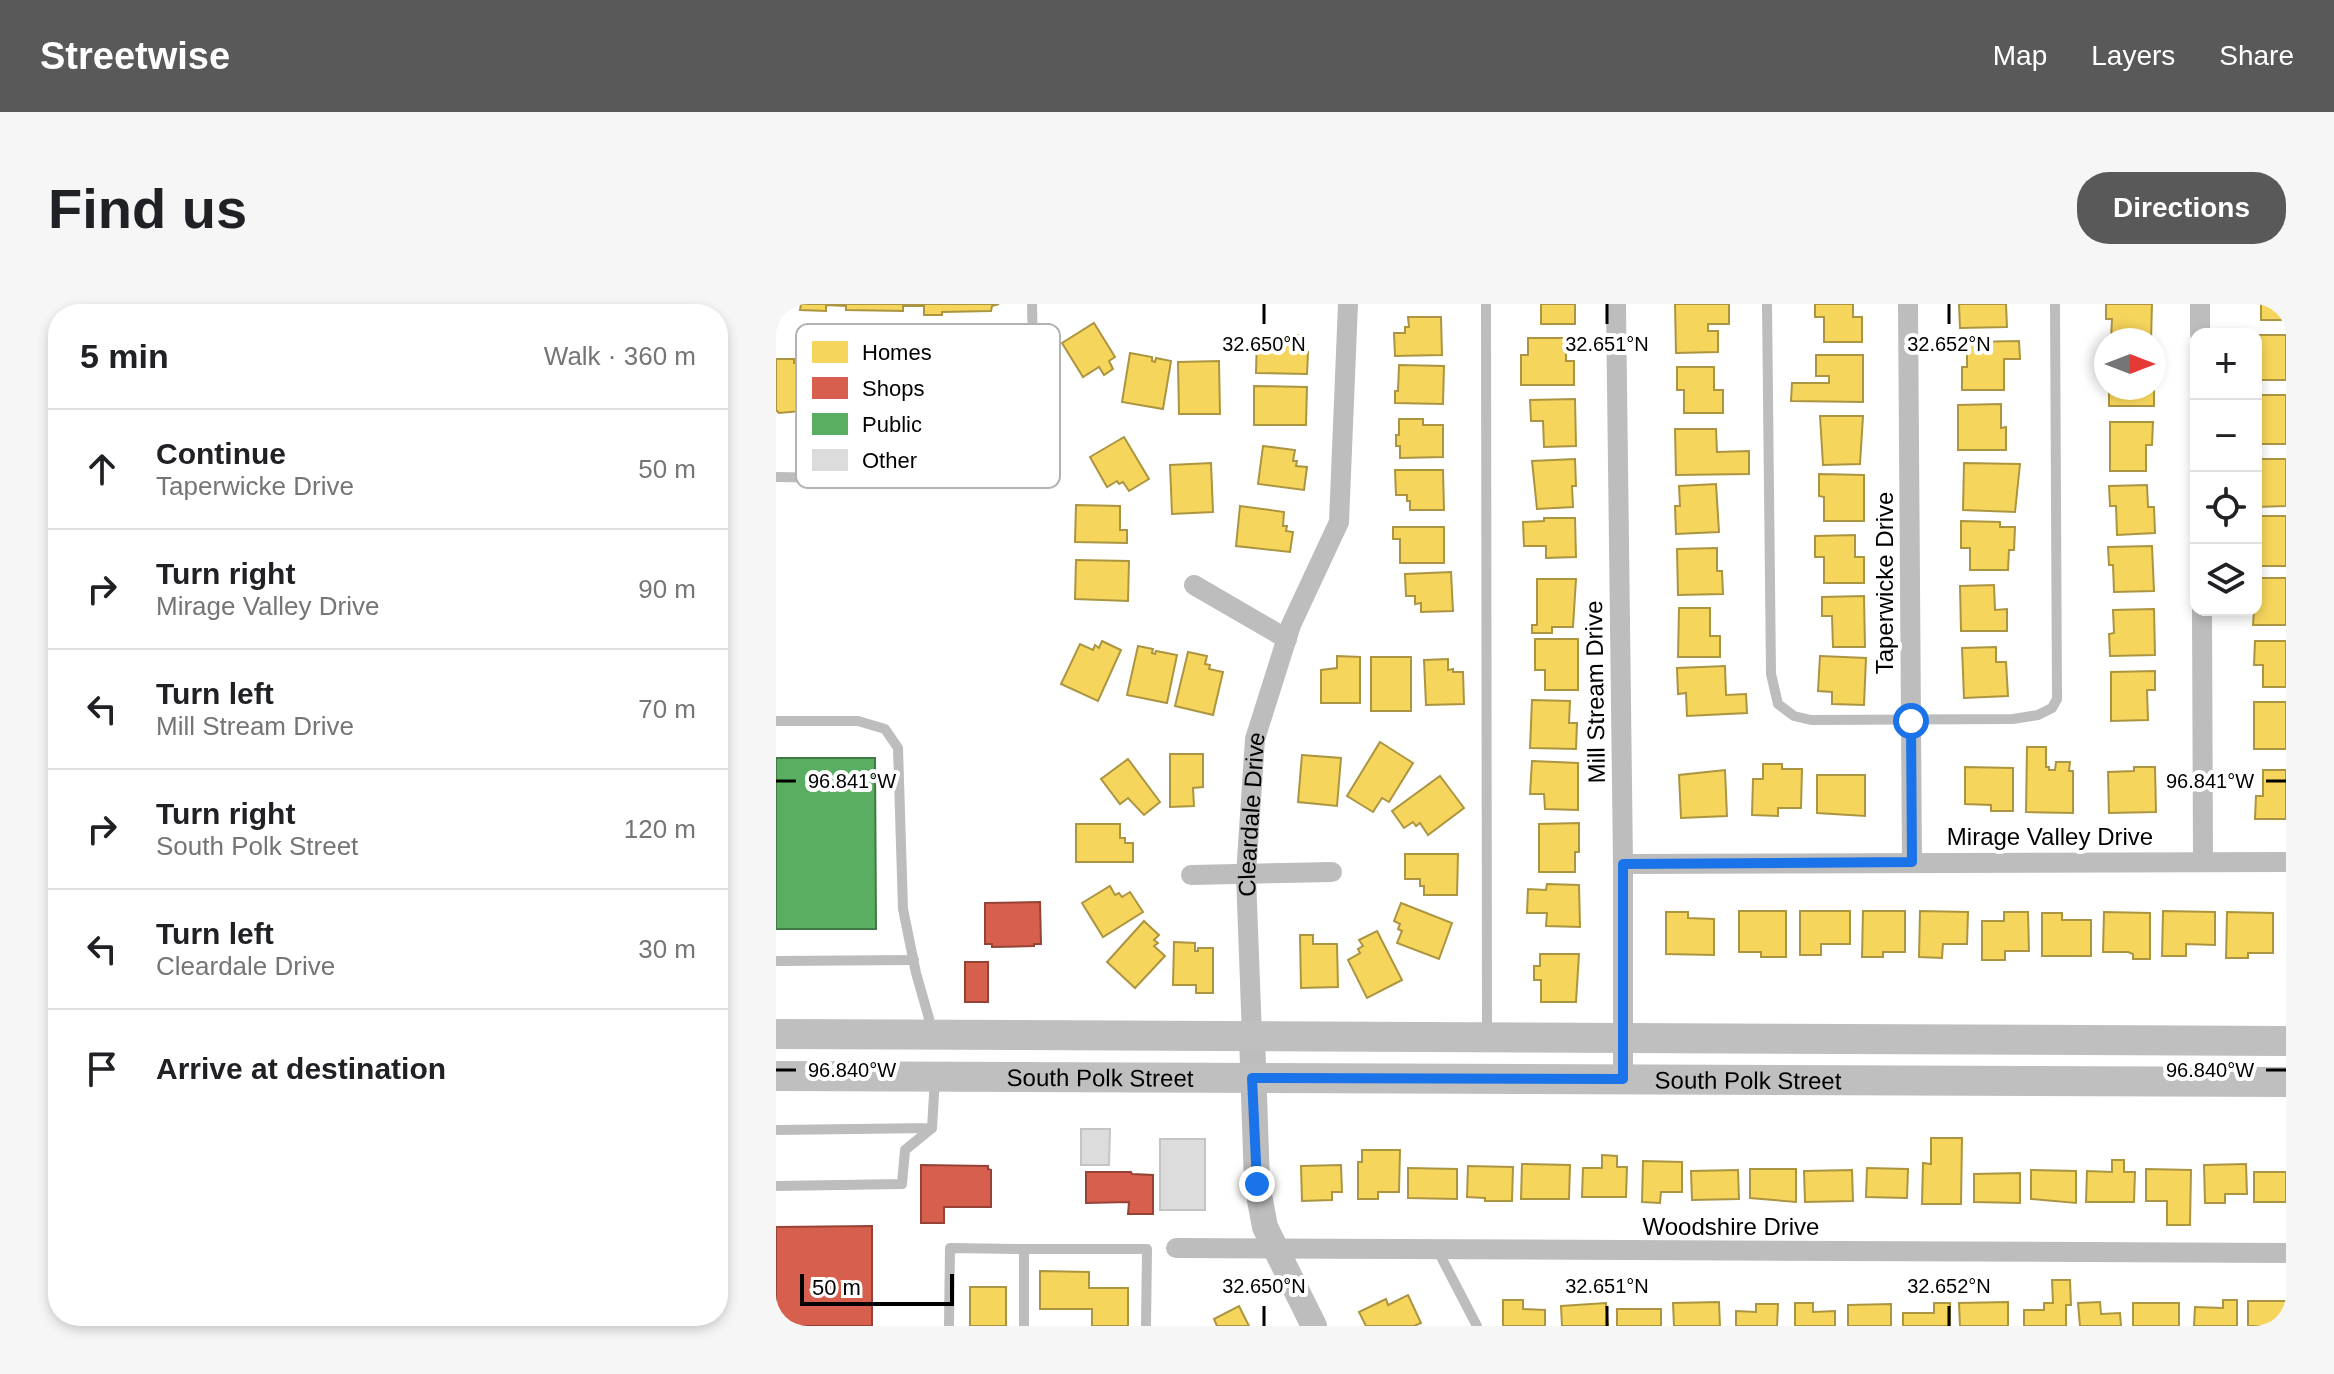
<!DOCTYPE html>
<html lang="en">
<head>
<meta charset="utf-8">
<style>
	body { margin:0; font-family:Helvetica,sans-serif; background:#f6f6f6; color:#202124 }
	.controls { position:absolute; right:24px; top:24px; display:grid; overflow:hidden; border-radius:16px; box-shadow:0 4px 12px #0003 }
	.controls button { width:72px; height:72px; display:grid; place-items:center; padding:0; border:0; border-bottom:2px solid #e0e0e0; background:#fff; color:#202124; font:40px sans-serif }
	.compass { position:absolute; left:1318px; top:24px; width:72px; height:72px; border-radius:50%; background:#fff; box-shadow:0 4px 12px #0003; rotate:90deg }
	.scale { position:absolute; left:24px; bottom:20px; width:154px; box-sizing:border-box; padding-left:8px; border:4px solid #000; border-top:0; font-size:22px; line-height:28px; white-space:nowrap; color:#000; -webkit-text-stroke:6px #fff; paint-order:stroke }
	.stop { position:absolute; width:24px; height:24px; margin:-18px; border:6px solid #1a73e8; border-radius:50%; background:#fff }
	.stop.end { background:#1a73e8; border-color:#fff; box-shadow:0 2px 8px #0008 }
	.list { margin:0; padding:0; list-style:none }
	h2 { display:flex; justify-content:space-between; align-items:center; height:104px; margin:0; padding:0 32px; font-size:34px }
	h2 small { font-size:26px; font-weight:400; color:#757577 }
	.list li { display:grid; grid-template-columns:52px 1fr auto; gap:24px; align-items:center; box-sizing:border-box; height:120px; padding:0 32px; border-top:2px solid #e0e0e0 }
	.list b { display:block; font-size:30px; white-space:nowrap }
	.list p { margin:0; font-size:26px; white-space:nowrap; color:#757577 }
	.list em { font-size:26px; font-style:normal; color:#757577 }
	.icon { flex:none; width:44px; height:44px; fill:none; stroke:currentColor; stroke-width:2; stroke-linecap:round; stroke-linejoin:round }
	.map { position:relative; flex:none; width:1510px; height:1022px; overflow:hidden; border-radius:32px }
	header { display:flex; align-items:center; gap:48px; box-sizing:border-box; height:112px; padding:0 40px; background:#595959; color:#fff }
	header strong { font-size:38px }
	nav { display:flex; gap:44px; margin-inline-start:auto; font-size:28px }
	.intro { display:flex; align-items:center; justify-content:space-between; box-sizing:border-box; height:192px; padding:0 48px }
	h1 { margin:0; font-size:56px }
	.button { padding:20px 36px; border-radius:32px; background:#595959; color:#fff; font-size:28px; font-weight:700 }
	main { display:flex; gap:48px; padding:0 48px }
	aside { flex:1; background:#fff; border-radius:32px; box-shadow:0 4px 12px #0003 }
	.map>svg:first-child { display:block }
	.homes { fill:#f6d55c; stroke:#ac9540; stroke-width:2 }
	.shops { fill:#d6604d; stroke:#964336; stroke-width:2 }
	.public { fill:#5aae61; stroke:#3f7a44; stroke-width:2 }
	.building { fill:#dcdcdc; stroke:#c4c4c4; stroke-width:2 }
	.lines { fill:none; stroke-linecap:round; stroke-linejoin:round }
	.service { stroke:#bdbdbd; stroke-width:10 }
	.minor { stroke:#bdbdbd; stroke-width:20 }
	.tertiary { stroke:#bdbdbd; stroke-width:26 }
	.secondary { stroke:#bfbfbf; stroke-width:30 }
	.route { stroke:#1a73e8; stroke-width:10 }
	.ticks { fill:none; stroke:#000; stroke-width:3 }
	.labels { text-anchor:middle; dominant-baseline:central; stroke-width:8; stroke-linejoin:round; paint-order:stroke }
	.street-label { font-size:24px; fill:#000; stroke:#fff }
	.key { fill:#fff; stroke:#b2b2b2; stroke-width:2 }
	.key-label { font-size:22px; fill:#000 }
	.ticks-label { font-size:20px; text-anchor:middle; fill:#000; stroke:#fff; stroke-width:8; stroke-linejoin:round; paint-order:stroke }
</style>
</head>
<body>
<header>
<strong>Streetwise</strong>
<nav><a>Map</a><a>Layers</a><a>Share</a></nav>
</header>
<div class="intro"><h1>Find us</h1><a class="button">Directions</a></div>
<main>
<aside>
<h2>5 min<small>Walk · 360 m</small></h2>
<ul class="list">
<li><svg class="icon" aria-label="ahead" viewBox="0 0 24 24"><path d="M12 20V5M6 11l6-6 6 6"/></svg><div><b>Continue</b><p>Taperwicke Drive</p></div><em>50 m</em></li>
<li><svg class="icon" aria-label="right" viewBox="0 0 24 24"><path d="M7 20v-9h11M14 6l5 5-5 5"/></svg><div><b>Turn right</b><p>Mirage Valley Drive</p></div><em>90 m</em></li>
<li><svg class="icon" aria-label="left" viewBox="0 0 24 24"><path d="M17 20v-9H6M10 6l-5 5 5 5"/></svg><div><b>Turn left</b><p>Mill Stream Drive</p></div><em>70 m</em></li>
<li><svg class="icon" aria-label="right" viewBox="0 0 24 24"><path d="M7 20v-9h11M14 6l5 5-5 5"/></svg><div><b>Turn right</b><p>South Polk Street</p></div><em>120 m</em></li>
<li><svg class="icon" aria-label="left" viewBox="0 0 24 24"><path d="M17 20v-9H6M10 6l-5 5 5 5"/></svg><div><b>Turn left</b><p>Cleardale Drive</p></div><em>30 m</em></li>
<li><svg class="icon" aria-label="arrive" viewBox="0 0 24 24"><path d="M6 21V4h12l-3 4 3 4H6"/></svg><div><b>Arrive at destination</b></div></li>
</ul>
</aside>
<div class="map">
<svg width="1510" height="1022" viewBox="0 0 1510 1022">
	<rect width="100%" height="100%" fill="#fff"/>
	<g class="homes">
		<path d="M25 0H223L216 2 215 7 166 8V11H148V2H127V7L70 6V2L50 1V7L24 6Z"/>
		<rect x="765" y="0" width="34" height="20"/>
		<path d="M899 0H953V20H932V27H942V48L900 49Z"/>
		<path d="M1039 0H1077V13H1086V38H1048V13H1039Z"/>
		<path d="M1183 0H1230L1231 23 1184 24Z"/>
		<path d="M1330 0H1376L1375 36H1335L1336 15H1330Z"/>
		<rect x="1485" y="0" width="25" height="16"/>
		<path d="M632 13H665L666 51 619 52 618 29H629V23H633Z"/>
		<path d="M318 19 339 53 333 57 337 65 328 71 323 63 307 73 286 39Z"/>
		<path d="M481 31H522V48H532L531 70 480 69Z"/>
		<rect x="1480" y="31" width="30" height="45"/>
		<path d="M752 34H790V57H798V81H745V51H752Z"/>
		<path d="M1243 37 1244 55H1228V86H1186V63H1191V38Z"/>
		<path d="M354 49 376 53V57L379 58 380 54 395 57 387 105 346 98Z"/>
		<path d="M38 51H50V57H56V61H65V102H55V108L48 110 36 109V106L3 109 0 106V55H18V59L29 60V56H38Z"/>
		<path d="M1040 51H1087V98L1015 97 1016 79H1053V72H1040Z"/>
		<path d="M1378 55V102H1333V84H1378Z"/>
		<path d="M443 57 444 110H403L402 58Z"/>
		<path d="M623 61 668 62 667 100 619 99V87H622Z"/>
		<path d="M901 63H938V86H947V109H908V86H901Z"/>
		<path d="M478 82 531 83 530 121H478Z"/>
		<path d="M1484 91H1510V140H1480Z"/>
		<path d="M799 95 800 142 768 143 767 117H755L754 96Z"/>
		<path d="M1225 100V124L1230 123V146H1182V101Z"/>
		<path d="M1044 112H1087L1084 160 1047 161Z"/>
		<path d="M623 115H647V121H667V153L624 154V142H620V131H623Z"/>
		<path d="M1334 118H1377L1376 141H1370V167H1334Z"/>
		<path d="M899 125H940L941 148 973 147V170L900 171Z"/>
		<path d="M348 133 373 175 353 187 347 178 343 180 341 177 331 183 314 153Z"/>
		<path d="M487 142 519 146 517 157H521L520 162 531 163 528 186 482 180Z"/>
		<path d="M799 155 800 182H796L797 203 761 205 756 157Z"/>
		<path d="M1480 155H1510V202L1480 203Z"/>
		<path d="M435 159 437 208 396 210 394 161Z"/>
		<path d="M1188 159 1244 160 1239 208 1187 206Z"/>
		<path d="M619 166H667L668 206H634V197H631V191H620Z"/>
		<path d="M1043 170 1088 171V217H1048V193L1043 192Z"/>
		<path d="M940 180 943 228 900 230 899 202H904L903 182Z"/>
		<path d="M1371 181 1372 203H1378L1379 229 1341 231 1340 202H1334L1333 182Z"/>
		<path d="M300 201 344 202V226H351V239L299 238Z"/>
		<path d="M464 202 508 208 507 222H511L510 227 517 228 514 248 460 242Z"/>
		<rect x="1480" y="212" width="30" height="50"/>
		<path d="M768 214H799L800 253 770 254V242H748L747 218 768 217Z"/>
		<path d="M1185 217 1224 218V223H1239L1238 246H1233L1232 266H1194V244H1185Z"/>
		<path d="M617 223H668V259H624V235H617Z"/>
		<path d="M1079 231V253H1088V279H1048V253H1039V232Z"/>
		<path d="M1376 242 1378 287 1338 288 1337 261H1333L1332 243Z"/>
		<path d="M941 244V267H946L947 290 902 291 901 245Z"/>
		<path d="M300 256 353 257 352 297 299 295Z"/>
		<path d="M675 268 677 307 645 308V299L639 300V292H630L629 270Z"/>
		<path d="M1480 274H1510V321H1477Z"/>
		<path d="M761 275H800L797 323H776V329H756V321H761Z"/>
		<path d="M1218 281 1219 306 1231 305V327H1185L1184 282Z"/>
		<path d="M1088 292 1089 343H1057L1056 312H1046V293Z"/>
		<path d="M903 304H934V332H944V353H902Z"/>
		<path d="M1378 305 1379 351 1334 352 1333 330 1338 329 1337 306Z"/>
		<path d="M759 335H802V386H769V366H759Z"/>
		<path d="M326 337 345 346 322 397 285 380 304 340 317 346 319 341 323 344Z"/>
		<path d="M1479 337H1510V383H1487V361H1478Z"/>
		<path d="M362 342 377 345 376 349 379 350 380 347 401 351 391 399 351 391Z"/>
		<path d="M1220 343V358H1230L1232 392 1188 394 1186 344Z"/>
		<path d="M412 348 431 352 429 360 434 361 433 365 447 368 437 411 399 402Z"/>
		<path d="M561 352 584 353V399H545V366L561 364Z"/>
		<path d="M1044 352 1090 354 1088 401 1056 400V388L1042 387Z"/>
		<rect x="595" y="353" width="40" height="54"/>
		<path d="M672 355V366L677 365V368H687L688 400 650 401 648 356Z"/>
		<path d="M949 362 950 391 970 390 971 409 911 412 910 389 902 390 901 364Z"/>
		<path d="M1379 367V386H1371L1372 416 1335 417V368Z"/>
		<path d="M756 396 794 397 793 419H801L800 445 754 444Z"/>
		<rect x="1478" y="398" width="32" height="47"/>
		<path d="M604 438 637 459 613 498 606 494 597 508 571 492Z"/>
		<path d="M1251 443H1270V463H1273V466H1279L1280 458H1294L1293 467H1297V509L1250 508Z"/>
		<path d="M394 450H427V483L417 484 418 502 394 503Z"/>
		<path d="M526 451 565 454 561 502 522 498Z"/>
		<path d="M352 455 384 498 368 511 352 494 344 500 325 475Z"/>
		<path d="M756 457 802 459V506L769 505 768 490H754Z"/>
		<path d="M987 460H1006V465H1026L1025 504H1002V512L976 511 977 475H987Z"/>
		<path d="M1189 463 1237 464V507H1215V501L1189 500Z"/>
		<path d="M1358 463H1379L1380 508 1333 509 1332 468 1358 467Z"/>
		<path d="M949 466 951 512 905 514 903 471Z"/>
		<path d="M1487 466H1510V515H1479L1480 492H1487Z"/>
		<path d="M1041 471H1089V512L1041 509Z"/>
		<path d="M664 472 688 504 652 531 644 519 640 522 637 518 628 524 616 507Z"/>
		<path d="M803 519V548H799V568H763V520Z"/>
		<path d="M300 520H344V534H349V539H357V558H300Z"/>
		<path d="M629 550H682L681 591H648V582H644V575H629Z"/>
		<path d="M771 580 803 581 804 623 770 622 771 609H751L752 585 770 586Z"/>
		<path d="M334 582 339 591 343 589 346 593 354 588 367 608 327 633 306 599Z"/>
		<path d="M625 599 676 619 663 655 621 639 626 627 622 625 624 620 618 617Z"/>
		<path d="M963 607H1010V653H985V648H963Z"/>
		<path d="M1024 607H1074V640H1045V651H1024Z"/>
		<path d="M1087 607H1129V648H1107V653H1086Z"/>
		<path d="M1144 607 1192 608 1191 640H1167L1166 654 1143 653Z"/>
		<path d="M1387 607 1439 608V641L1410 640V652H1386Z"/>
		<path d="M890 608H912V614L938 615V651L890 650Z"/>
		<path d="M1228 608H1252L1253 647H1229V656H1206V617H1228Z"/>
		<path d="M1328 608 1374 609V655H1357V650L1352 648H1327Z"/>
		<path d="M1451 608 1497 609V649H1472V654H1450Z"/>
		<path d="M1266 609H1286V616H1315V652H1266Z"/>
		<path d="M368 617 383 631 378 636 382 639 378 642 389 652 359 684 331 658Z"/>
		<path d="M601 627 626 676 591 694 572 656 584 649 582 645 587 642 583 636Z"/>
		<path d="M524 631H537V640H561L562 683 525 684Z"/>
		<path d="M398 638 419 639V647H422V644H437V689H420V681H397Z"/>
		<path d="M764 650H803L800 698H765V676H758V662H764Z"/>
		<path d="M1155 834H1186L1185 900H1146L1147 859 1155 860Z"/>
		<path d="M586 846H624L623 888H602V895H582V858H586Z"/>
		<path d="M826 851 841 852V863H851L850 893H806L807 864H826Z"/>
		<path d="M1336 856H1348V868H1359L1358 898H1310L1311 867 1336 868Z"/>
		<path d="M867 857 906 858V888H885L884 899 866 898Z"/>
		<path d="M746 860 794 861 793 895H745Z"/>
		<path d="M1470 860 1471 890H1449V899H1429L1428 861Z"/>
		<path d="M565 861 566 888H556V896L526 897 525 862Z"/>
		<path d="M692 862 737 863 736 897H709V894L691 893Z"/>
		<path d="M632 864 681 865V895L632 894Z"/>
		<path d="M1091 864 1132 865 1131 894 1090 893Z"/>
		<path d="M974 865H1020V898L974 894Z"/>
		<path d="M1370 865 1415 866 1414 921H1391V897H1370Z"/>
		<path d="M962 866 963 895 916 896 915 867Z"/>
		<path d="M1076 866 1077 897 1029 898 1028 867Z"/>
		<path d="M1255 866 1300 867V899L1255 895Z"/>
		<rect x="1478" y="868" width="32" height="30"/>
		<path d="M1244 869V899L1198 898V870Z"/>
		<path d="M264 967 313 968V984H352V1022H316V1005H264Z"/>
		<path d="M1276 976H1294L1295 1001H1290V1022H1248V1006H1268V999H1277Z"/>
		<rect x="194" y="983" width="36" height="39"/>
		<path d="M632 991 645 1019 638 1022H590L583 1008 610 995 612 1001Z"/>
		<path d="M727 996H747V1005L769 1006V1022H727Z"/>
		<path d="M1447 996H1461V1022H1418L1419 1003 1447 1004Z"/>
		<rect x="1472" y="997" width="38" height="25"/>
		<path d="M943 998 944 1022H898L897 999Z"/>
		<path d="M1232 998V1022H1184L1183 999Z"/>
		<path d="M1324 998 1325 1010 1344 1009 1345 1022H1304L1302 999Z"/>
		<path d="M830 999 832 1022H786L785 1002Z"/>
		<path d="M1019 999H1037V1008L1059 1007V1022H1019Z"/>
		<path d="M1158 999H1174V1022H1127V1009H1158Z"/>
		<rect x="1357" y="999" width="46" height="23"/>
		<path d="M980 1000H1002L1001 1022H960V1007L980 1008Z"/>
		<path d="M1115 1000V1022H1072V1001Z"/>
		<path d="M463 1002 473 1022H441L438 1015Z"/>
		<rect x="841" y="1005" width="44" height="17"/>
	</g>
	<g class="shops">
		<path d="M264 598 265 640H258V642L216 643V640H209V599Z"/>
		<rect x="189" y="658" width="23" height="40"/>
		<path d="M145 861 212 862V865L215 866V903H168V919H145Z"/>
		<path d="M310 868H355L356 870 377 871V910H352L353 898 310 899Z"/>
		<path d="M96 922V1022H0V923Z"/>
	</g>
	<path class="public" d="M0 454H99L100 625H0Z"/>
	<g class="building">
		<path d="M305 825H334L333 861H305Z"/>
		<rect x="384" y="835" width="45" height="71"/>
	</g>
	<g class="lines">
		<g class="service">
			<path d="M710 0 711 731"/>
			<path d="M991 0 995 370 1002 400 1018 412 1035 416 1237 415 1262 411 1276 404 1281 395 1279 0"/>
			<path d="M0 173 231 177 252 167 259 144 256 0"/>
			<path d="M0 417H82L109 425 122 444 127 605 140 669 156 725"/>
			<path d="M0 657 138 656"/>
			<path d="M0 826 156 824 159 774"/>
			<path d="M0 882 126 880 129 846 156 824"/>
			<path d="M248 945H371L370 1022"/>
			<path d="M662 947 701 1022"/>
			<path d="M173 1022 174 944 248 945V1022"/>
		</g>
		<g class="minor">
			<path d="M840 0 847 560V775"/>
			<path d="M1132 0 1136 558"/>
			<path d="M1424 0V30"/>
			<path d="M418 281 511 335"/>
			<path d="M1426 306 1427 558"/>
			<path d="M847 560 1510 558"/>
			<path d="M415 571 556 568"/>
			<path id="s1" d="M476 732 470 571 479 435 515 321 563 218 572 0"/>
			<path d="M400 944 1510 949"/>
		</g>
		<path class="tertiary" d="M476 732 481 880 489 923 538 1022"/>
		<g class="secondary">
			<path d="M0 730 1510 737"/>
			<path id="s2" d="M0 772 1510 778"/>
		</g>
	</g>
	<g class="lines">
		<path class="route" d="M481 880 476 774 847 775V560L1136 558 1135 417"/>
	</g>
	<path class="ticks" d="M488 0V20M831 0V20M1173 0V20M0 477H20M1490 477H1510M0 766H20M1490 766H1510M488 1002V1022M831 1002V1022M1173 1002V1022"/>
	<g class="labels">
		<g class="street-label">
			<text transform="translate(1108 279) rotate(-90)">Taperwicke Drive</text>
			<text transform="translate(819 388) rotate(-91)">Mill Stream Drive</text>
			<text stroke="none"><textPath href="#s1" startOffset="222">Cleardale Drive</textPath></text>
			<text x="1274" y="532">Mirage Valley Drive</text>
			<text stroke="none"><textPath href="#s2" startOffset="324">South Polk Street</textPath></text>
			<text stroke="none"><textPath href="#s2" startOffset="972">South Polk Street</textPath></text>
			<text x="955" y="922">Woodshire Drive</text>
		</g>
	</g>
	<rect x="20" y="20" width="264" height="164" rx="12" class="key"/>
	<rect x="36" y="37" width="36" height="22" fill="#f6d55c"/>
	<rect x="36" y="73" width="36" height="22" fill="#d6604d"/>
	<rect x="36" y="109" width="36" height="22" fill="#5aae61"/>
	<rect x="36" y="145" width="36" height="22" fill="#dcdcdc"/>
	<g class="key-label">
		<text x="86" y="56">Homes</text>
		<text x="86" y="92">Shops</text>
		<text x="86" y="128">Public</text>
		<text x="86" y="164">Other</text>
	</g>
	<g class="ticks-label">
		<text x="488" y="47">32.650°N</text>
		<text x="831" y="47">32.651°N</text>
		<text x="1173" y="47">32.652°N</text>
		<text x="1434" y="484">96.841°W</text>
		<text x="76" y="484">96.841°W</text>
		<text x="1434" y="773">96.840°W</text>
		<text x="76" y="773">96.840°W</text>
		<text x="488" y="989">32.650°N</text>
		<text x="831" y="989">32.651°N</text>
		<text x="1173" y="989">32.652°N</text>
	</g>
</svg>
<div class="controls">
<button>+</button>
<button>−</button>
<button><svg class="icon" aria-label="locate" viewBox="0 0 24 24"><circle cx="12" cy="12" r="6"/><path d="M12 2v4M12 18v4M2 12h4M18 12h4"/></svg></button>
<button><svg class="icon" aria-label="layers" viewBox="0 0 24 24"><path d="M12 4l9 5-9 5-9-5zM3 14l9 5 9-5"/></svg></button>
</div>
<svg class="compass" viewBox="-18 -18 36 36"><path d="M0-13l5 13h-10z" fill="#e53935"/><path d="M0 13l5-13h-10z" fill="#757577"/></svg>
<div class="scale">50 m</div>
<div class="stop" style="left:1135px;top:417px"></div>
<div class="stop end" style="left:481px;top:880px"></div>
</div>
</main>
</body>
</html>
